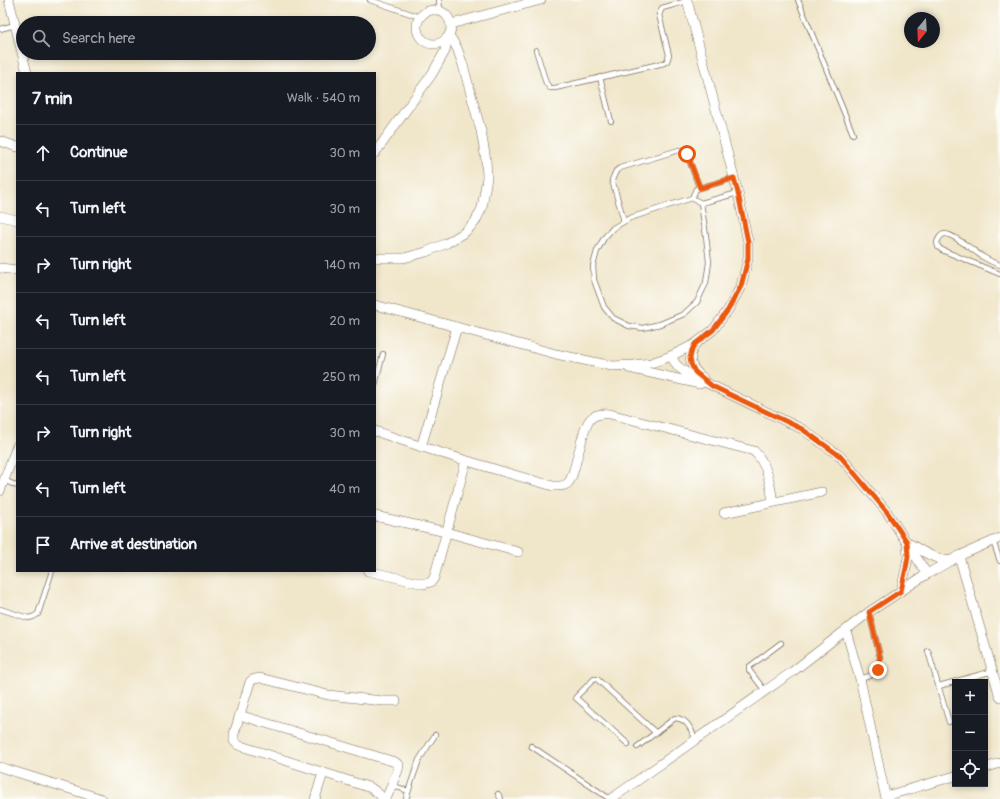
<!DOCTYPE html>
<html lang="en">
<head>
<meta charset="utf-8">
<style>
	body { margin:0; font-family:Pangolin,sans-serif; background:#20242c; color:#f1f3f6 }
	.controls { position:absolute; right:12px; bottom:12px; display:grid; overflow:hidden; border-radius:0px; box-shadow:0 2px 6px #0003 }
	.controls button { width:36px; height:36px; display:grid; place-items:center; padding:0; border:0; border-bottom:1px solid #363941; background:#171b24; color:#f1f3f6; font:20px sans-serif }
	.compass { position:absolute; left:904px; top:12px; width:36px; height:36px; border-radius:50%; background:#171b24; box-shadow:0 2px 6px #0003; rotate:198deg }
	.stop { position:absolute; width:12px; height:12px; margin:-9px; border:3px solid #ea580c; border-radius:50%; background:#fff }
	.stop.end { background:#ea580c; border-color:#fff; box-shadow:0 1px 4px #0008 }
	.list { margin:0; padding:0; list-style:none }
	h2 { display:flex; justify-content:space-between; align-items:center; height:52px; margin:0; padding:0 16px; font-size:17px }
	h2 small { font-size:13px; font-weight:400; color:#9ea1a6 }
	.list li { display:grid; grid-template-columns:26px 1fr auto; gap:12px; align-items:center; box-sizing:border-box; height:56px; padding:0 16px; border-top:1px solid #363941 }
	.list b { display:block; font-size:15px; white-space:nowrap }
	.list em { font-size:13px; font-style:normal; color:#9ea1a6 }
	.icon { flex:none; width:22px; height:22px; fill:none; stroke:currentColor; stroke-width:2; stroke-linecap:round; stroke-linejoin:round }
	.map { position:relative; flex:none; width:1000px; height:799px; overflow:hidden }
	.search { position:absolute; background:#171b24; box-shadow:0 2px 6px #0003; left:16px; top:16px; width:360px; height:44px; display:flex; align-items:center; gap:10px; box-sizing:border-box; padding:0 14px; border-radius:22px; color:#9ea1a6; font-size:15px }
	.panel { position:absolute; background:#171b24; box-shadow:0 2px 6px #0003; left:16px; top:72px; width:360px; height:500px; border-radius:0px }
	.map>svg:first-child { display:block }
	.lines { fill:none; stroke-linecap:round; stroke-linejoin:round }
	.lane-casing { stroke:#7a6c5a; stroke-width:6 }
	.street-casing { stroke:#7a6c5a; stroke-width:10 }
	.lane { stroke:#fff; stroke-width:4.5 }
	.street { stroke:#fff; stroke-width:9 }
	.route { stroke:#ea580c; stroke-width:5 }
</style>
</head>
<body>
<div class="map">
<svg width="1000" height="799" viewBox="0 0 1000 799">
	<rect width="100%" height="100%" fill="#fdfcf7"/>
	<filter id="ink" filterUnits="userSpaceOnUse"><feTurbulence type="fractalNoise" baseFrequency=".025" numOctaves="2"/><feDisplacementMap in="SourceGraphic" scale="8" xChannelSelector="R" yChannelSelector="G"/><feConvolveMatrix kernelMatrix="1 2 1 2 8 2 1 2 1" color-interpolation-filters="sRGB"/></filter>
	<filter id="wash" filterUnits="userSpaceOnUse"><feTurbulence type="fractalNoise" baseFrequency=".012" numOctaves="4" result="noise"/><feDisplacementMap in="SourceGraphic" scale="16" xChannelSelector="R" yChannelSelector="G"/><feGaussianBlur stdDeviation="0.9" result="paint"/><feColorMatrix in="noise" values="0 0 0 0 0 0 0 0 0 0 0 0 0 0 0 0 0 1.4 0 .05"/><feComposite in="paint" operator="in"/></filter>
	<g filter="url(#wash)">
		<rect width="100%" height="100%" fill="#f0e6ca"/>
	</g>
	<g filter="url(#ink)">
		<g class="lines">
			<g class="lane-casing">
				<g id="lane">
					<path d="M370 0 420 17"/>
					<path d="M439 0 440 11"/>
					<path d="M798 0 853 134"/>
					<path d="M0 29 15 25"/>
					<path d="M536 50 546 83 550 88H555L664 63 667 61 669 55 659 15 662 8 687 1"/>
					<path d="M600 77 611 121"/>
					<path d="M692 198 701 203 738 193"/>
					<path d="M701 203 706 236 709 262 706 283 697 302 684 314 660 324 643 328 629 326 613 318 604 307 594 280 593 266 597 251 604 238 613 228 630 218 692 198 696 189 734 178"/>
					<path d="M624 221 612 180 616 171 620 168 679 150 685 151 687 154 699 187"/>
					<path d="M1000 265C994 263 988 260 983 257 975 252 954 234 945 234 941 234 939 238 937 242L938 247 942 250 1000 274"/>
					<path d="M375 385 383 354"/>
					<path d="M4 480 17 486"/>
					<path d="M993 541 1000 561"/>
					<path d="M0 609 28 618 33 617 38 614 52 571"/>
					<path d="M928 651 949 722"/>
					<path d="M860 679C876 674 878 675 880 657L869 612"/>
					<path d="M939 686 993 671"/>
					<path d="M765 691 749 670V667L781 643"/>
					<path d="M628 744 576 698V697L594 679H597L656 733"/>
					<path d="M531 746 610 799"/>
					<path d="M637 747 675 718C688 719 690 729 696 739"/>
					<path d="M392 785 408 791"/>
					<path d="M498 794 501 799"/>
					<path d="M406 799 412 780 419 760 435 735"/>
				</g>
			</g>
			<g class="street-casing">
				<g id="street">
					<path d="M9 0 27 73"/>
					<circle cx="434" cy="27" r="17"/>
					<path d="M451 24 541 0"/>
					<path d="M0 141 17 147"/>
					<path d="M375 153 432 74 445 51 447 38"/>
					<path d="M0 216 17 220"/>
					<path d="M375 258H404L426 252 447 243 465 232 475 222 482 208 487 177 486 160 481 131 463 65 457 48 449 35"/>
					<path d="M0 268 17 270"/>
					<path d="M375 305 556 354 612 366 634 365 651 363 671 356 695 344 713 330 728 310 741 286 748 259V242L738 193 687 0"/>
					<path d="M695 344C686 360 691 368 703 378"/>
					<path d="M671 356 677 366 688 374 802 429 840 456 887 512 927 574"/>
					<path d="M629 368 700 384"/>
					<path d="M375 431C434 452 493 469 553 486 558 486 564 487 568 483 572 479 573 472 575 466 577 457 580 448 582 439 587 422 589 412 610 414L754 451C768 465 770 484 773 502"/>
					<path d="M421 447 457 327"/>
					<path d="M0 491 17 446"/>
					<path d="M724 513 822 492"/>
					<path d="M375 516 446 532 518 552"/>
					<path d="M959 556 1000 697"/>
					<path d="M368 571 424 584 431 582 434 578 466 461"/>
					<path d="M901 591 906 568 908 557 907 542C922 551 933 559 951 561"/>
					<path d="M846 631 860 679 886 799"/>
					<path d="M239 715 395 762 399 765 398 770 386 799"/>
					<path d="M0 767 102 799"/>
					<path d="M985 768 1000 763"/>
					<path d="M886 796 955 776"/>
					<path d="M315 799 323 773"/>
					<path d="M383 799 379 794 371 788 238 745 234 741V734L250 682C253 678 256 679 260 678L328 695 383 701H396"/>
					<path d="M611 799 792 672 869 612 927 574 959 556 1000 538"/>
				</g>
			</g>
			<use href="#lane" class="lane"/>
			<use href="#street" class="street"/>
		</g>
	</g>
	<g class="lines" filter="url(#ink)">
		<path class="route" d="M687 154 700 188 734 178 738 193 748 242V259L741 286 728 310 713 330 695 344 692 350 690 358 691 364 695 372 712 386 802 429 840 456 887 512 907 542 908 557 906 568 901 591 869 612 880 657 878 670"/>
	</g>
</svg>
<div class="controls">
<button>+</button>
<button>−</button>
<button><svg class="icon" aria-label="locate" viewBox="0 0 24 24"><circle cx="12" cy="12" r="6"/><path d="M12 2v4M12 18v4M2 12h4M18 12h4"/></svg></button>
</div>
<svg class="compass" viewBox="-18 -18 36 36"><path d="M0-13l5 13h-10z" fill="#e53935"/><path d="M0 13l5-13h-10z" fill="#9ea1a6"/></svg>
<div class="stop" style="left:687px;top:154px"></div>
<div class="stop end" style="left:878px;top:670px"></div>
<div class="search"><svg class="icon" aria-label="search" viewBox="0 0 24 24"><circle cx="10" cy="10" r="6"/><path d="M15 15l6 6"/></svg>Search here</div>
<section class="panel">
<h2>7 min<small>Walk · 540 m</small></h2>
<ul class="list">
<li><svg class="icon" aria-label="ahead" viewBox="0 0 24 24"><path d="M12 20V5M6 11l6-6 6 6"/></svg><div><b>Continue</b></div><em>30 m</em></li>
<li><svg class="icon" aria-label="left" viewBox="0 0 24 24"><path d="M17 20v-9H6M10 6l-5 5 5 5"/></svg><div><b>Turn left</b></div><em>30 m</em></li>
<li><svg class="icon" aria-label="right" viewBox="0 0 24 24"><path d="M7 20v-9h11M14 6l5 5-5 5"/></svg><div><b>Turn right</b></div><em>140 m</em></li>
<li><svg class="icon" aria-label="left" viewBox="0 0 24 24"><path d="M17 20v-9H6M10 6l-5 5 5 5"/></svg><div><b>Turn left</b></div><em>20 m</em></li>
<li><svg class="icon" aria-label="left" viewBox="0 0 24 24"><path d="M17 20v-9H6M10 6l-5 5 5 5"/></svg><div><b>Turn left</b></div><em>250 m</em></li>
<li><svg class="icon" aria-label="right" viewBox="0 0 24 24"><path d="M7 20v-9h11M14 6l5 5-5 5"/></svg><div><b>Turn right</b></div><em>30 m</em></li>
<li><svg class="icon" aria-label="left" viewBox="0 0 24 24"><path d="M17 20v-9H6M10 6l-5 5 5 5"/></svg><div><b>Turn left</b></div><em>40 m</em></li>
<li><svg class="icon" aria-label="arrive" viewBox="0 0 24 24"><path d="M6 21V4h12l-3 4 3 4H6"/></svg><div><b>Arrive at destination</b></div></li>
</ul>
</section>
</div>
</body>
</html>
